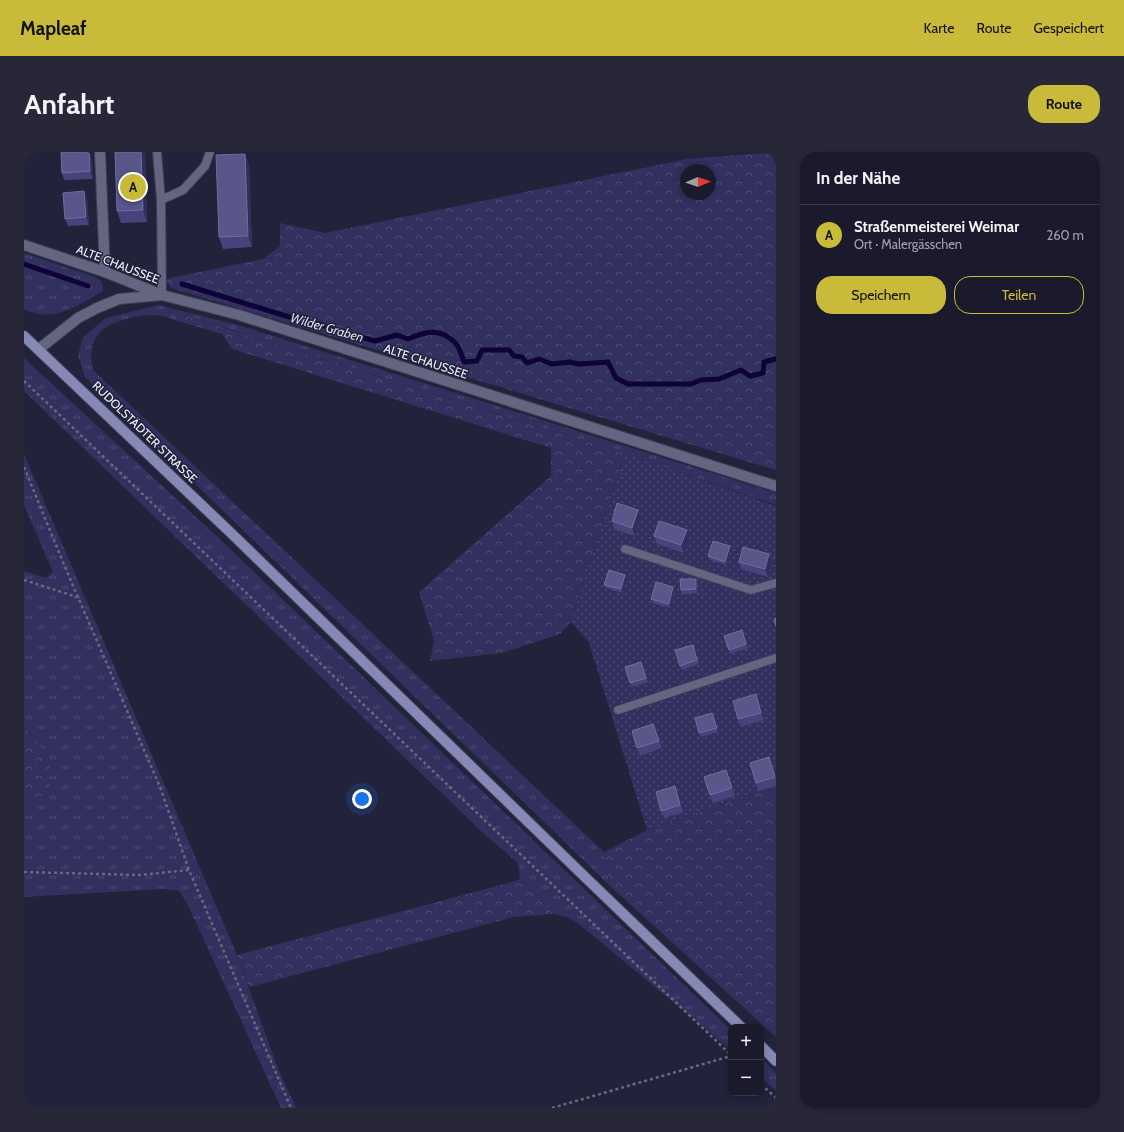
<!DOCTYPE html>
<html lang="de">
<head>
<meta charset="utf-8">
<style>
	body { margin:0; font-family:Cabin,sans-serif; background:#272738; color:#f1f3f6 }
	.controls { position:absolute; right:12px; bottom:12px; display:grid; overflow:hidden; border-radius:8px; box-shadow:0 2px 6px #0003 }
	.controls button { width:36px; height:36px; display:grid; place-items:center; padding:0; border:0; border-bottom:1px solid #383848; background:#1a1a2c; color:#f1f3f6; font:20px sans-serif }
	.compass { position:absolute; left:656px; top:12px; width:36px; height:36px; border-radius:50%; background:#1a1a2c; box-shadow:0 2px 6px #0003; rotate:88deg }
	.you { position:absolute; left:338px; top:647px; width:14px; height:14px; margin:-10px; border:3px solid #fff; border-radius:50%; background:#1a73e8; box-shadow:0 0 0 6px #1a73e833 }
	.badge { display:grid; place-items:center; width:26px; height:26px; border-radius:50%; background:#c9ba3a; color:#111; font-size:13px; font-weight:700 }
	.pin { position:absolute; translate:-50% -50%; border:2px solid #fff; box-shadow:0 1px 4px #0006 }
	.list { margin:0; padding:0; list-style:none }
	h2 { display:flex; justify-content:space-between; align-items:center; height:52px; margin:0; padding:0 16px; font-size:17px }
	h2 small { font-size:13px; font-weight:400; color:#9fa1a9 }
	.list li { display:grid; grid-template-columns:26px 1fr auto; gap:12px; align-items:center; box-sizing:border-box; height:60px; padding:0 16px; border-top:1px solid #383848 }
	.list b { display:block; font-size:15px; white-space:nowrap }
	.list p { margin:0; font-size:13px; white-space:nowrap; color:#9fa1a9 }
	.list em { font-size:13px; font-style:normal; color:#9fa1a9 }
	.actions { display:flex; gap:8px; padding:12px 16px }
	.actions a { flex:1; padding:9px 0; border:1px solid #c9ba3a; border-radius:16px; text-align:center; font-size:14px; color:#c9ba3a }
	.actions .main { background:#c9ba3a; color:#111 }
	.map { position:relative; flex:none; width:752px; height:956px; overflow:hidden; border-radius:16px }
	header { display:flex; align-items:center; gap:24px; box-sizing:border-box; height:56px; padding:0 20px; background:#c9ba3a; color:#111 }
	header strong { font-size:19px }
	nav { display:flex; gap:22px; margin-inline-start:auto; font-size:14px }
	.intro { display:flex; align-items:center; justify-content:space-between; box-sizing:border-box; height:96px; padding:0 24px }
	h1 { margin:0; font-size:28px }
	.button { padding:10px 18px; border-radius:16px; background:#c9ba3a; color:#111; font-size:14px; font-weight:700 }
	main { display:flex; gap:24px; padding:0 24px }
	aside { flex:1; background:#1a1a2c; border-radius:16px; box-shadow:0 2px 6px #0003 }
	.map>svg:first-child { display:block }
	.grass { fill:url(#grass-tufts) }
	.forest { fill:url(#forest-crowns); fill-rule:evenodd }
	.garden { fill:url(#garden-dots) }
	.lines { fill:none; stroke-linecap:round; stroke-linejoin:round }
	.stream { stroke:#0f0139; stroke-width:5 }
	.service-casing { stroke:#3f3f55; stroke-width:10 }
	.minor-casing { stroke:#3f3f55; stroke-width:12 }
	.tertiary-casing { stroke:#3f3f55; stroke-width:12 }
	.secondary-casing { stroke:#3f3f55; stroke-width:12 }
	.path { stroke:#69697d; stroke-width:2.5; stroke-dasharray:3 3; stroke-linecap:butt }
	.service { stroke:#636581; stroke-width:8 }
	.minor { stroke:#636581; stroke-width:10 }
	.tertiary { stroke:#636581; stroke-width:10 }
	.secondary { stroke:#8788b6; stroke-width:10 }
	.wall { fill:#47447d }
	.shaded-wall { fill:#302f5c }
	.building { fill:#59568a; stroke:#706e9c }
	.labels { text-anchor:middle; dominant-baseline:central; stroke-width:3; stroke-linejoin:round; paint-order:stroke }
	.street-label { font-size:12px; fill:#eff0fd; stroke:#22223a }
	.water-label { font-size:13px; font-style:italic; fill:#dbddf0; stroke:#22223a }
</style>
</head>
<body>
<header>
<strong>Mapleaf</strong>
<nav><a>Karte</a><a>Route</a><a>Gespeichert</a></nav>
</header>
<div class="intro"><h1>Anfahrt</h1><a class="button">Route</a></div>
<main>
<div class="map">
<svg width="752" height="956" viewBox="0 0 752 956">
	<defs>
		<pattern id="grass-tufts" width="24" height="20" patternUnits="userSpaceOnUse"><rect width="24" height="20" fill="#31305e"/><path d="M3 7l-1-3M5 7V3M7 7l1-3M15 17l-1-3M17 17v-4M19 17l1-3" fill="none" stroke="#4f4e76"/></pattern>
		<pattern id="forest-crowns" width="20" height="18" patternUnits="userSpaceOnUse"><rect width="20" height="18" fill="#31305e"/><path d="M2 6a3 3 0 1 1 6 0M12 15a3 3 0 1 1 6 0" fill="none" stroke="#4f4e76"/></pattern>
		<pattern id="garden-dots" width="8" height="8" patternUnits="userSpaceOnUse"><rect width="8" height="8" fill="#31305e"/><path d="M2 2h.1M6 6h.1" fill="none" stroke="#4f4e76" stroke-width="1.8" stroke-linecap="round"/></pattern>
	</defs>
	<rect width="100%" height="100%" fill="#22223a"/>
	<g class="grass">
		<path d="M0 101 71 125 78 130 79 139C55 153 29 172 0 157Z"/>
		<path d="M134 153 214 173 752 341V353L601 302 157 162 154 169C145 166 134 162 124 163 118 163 112 165 106 166 77 173 62 186 69 218L580 700 586 734 61 225 54 203 59 185 82 166Z"/>
		<path d="M0 206 200 391 707 878V898L555 772 543 765 529 762 496 724 494 711 458 680 0 239Z"/>
		<path d="M0 302 213 803 253 914 272 956H257L163 751 155 739 139 737 0 745V652L26 639V608L9 584 0 576V419L22 426 29 420 0 353Z"/>
		<path d="M737 906 752 921V939L737 925Z"/>
	</g>
	<g class="forest">
		<path d="M752 0V318L147 136 141 127 239 107 256 94V71L301 81 663 7ZM662 18H686V42H662Z"/>
		<path d="M156 162 601 302 547 470 536 482 478 501 406 509 410 489 395 440 527 324V296L208 197 198 182 154 169Z"/>
		<path d="M0 576 9 584 26 608V640L0 652Z"/>
		<path d="M752 634V885L586 734 580 700 623 678Z"/>
		<path d="M496 724 529 762 490 765 225 835 213 803 495 728Z"/>
	</g>
	<path class="garden" d="M601 302 752 354V634L623 678 565 491 547 470Z"/>
	<g class="lines">
		<g class="stream">
			<path d="M0 112 64 134"/>
			<path d="M158 132 288 172H296L307 177 351 189 373 183 384 187C402 179 418 175 433 193 436 197 438 205 440 210L453 209 458 198H485L490 204 498 205 503 211 515 207 528 212 546 210 555 212 584 210 592 226 604 232H667L677 228 695 227 717 218 726 224 739 221 740 210 752 207"/>
		</g>
		<g class="service-casing">
			<g id="service">
				<path d="M133 0 137 48 138 143"/>
				<path d="M137 48 159 38 181 14 186 0"/>
				<path d="M601 397 727 438 752 431"/>
				<path d="M594 558 752 506"/>
			</g>
		</g>
		<g class="minor-casing">
			<g id="minor">
				<path d="M76 0 81 120"/>
				<path d="M0 93 81 120 138 143"/>
			</g>
		</g>
		<g class="tertiary-casing">
			<path id="tertiary" d="M15 197 54 166 73 156 95 147 138 143 215 163 752 334"/>
		</g>
		<g class="secondary-casing">
			<g id="secondary">
				<path d="M0 184 208 382 561 725 717 875"/>
				<path d="M737 894 752 909"/>
			</g>
		</g>
		<g class="path">
			<path d="M0 229 707 903"/>
			<path d="M0 315 41 415 136 635 165 718"/>
			<path d="M0 428 53 445"/>
			<path d="M0 720 115 723 165 718 267 956"/>
			<path d="M737 932 752 946"/>
			<path d="M528 956 707 904"/>
		</g>
		<use href="#service" class="service"/>
		<use href="#minor" class="minor"/>
		<use href="#tertiary" class="tertiary"/>
		<use href="#secondary" class="secondary"/>
	</g>
	<g class="wall">
		<path d="M37 0H66V2L68 9 69 27 40 28 38 21Z"/>
		<path d="M121 0 123 70 97 71 93 59Z"/>
		<path d="M221 2 225 13 228 95 199 97 195 85Z"/>
		<path d="M60 39 63 47 65 73 44 74 41 67Z"/>
		<path d="M614 358 617 365 611 384 590 377 588 369Z"/>
		<path d="M663 378 666 386 660 401 633 392 630 384Z"/>
		<path d="M706 394 707 398 702 413 686 408 684 404Z"/>
		<path d="M745 402 748 410 744 425 717 417 715 410Z"/>
		<path d="M601 423 603 427 599 441 582 436 580 433Z"/>
		<path d="M673 430 674 441 658 442 657 438Z"/>
		<path d="M649 435 651 439 646 456 629 451 627 447Z"/>
		<path d="M718 478 724 496 706 502 700 484Z"/>
		<path d="M669 493 675 512 658 518 651 498Z"/>
		<path d="M617 510 624 530 608 535 601 515Z"/>
		<path d="M735 550 740 568 717 575 714 567Z"/>
		<path d="M689 565 694 580 677 585 675 581Z"/>
		<path d="M629 572 638 596 616 604 608 579Z"/>
		<path d="M745 605 752 626V634L735 639 732 631Z"/>
		<path d="M702 618 711 644 689 651 680 625Z"/>
		<path d="M651 634 659 660 640 666 637 659Z"/>
	</g>
	<g class="shaded-wall">
		<path d="M63 0H66V2L68 9 69 27 66 19Z"/>
		<path d="M117 0H121L123 70 119 58Z"/>
		<path d="M221 2 225 13 228 95 224 84Z"/>
		<path d="M60 39 63 47 65 73 62 65Z"/>
		<path d="M614 358 617 365 611 384 608 376Z"/>
		<path d="M663 378 666 386 660 401 657 393Z"/>
		<path d="M706 394 707 398 702 413 701 410Z"/>
		<path d="M745 402 748 410 744 425 741 417Z"/>
		<path d="M601 423 603 427 599 441 597 437Z"/>
		<path d="M672 427 673 430 674 441 672 437Z"/>
		<path d="M649 435 651 439 646 456 645 452Z"/>
		<path d="M732 542 735 550 740 568 737 561Z"/>
	</g>
	<g class="building">
		<path d="M37 0H63V2L65 1 66 19 38 21Z"/>
		<path d="M91 0H117L119 58 93 59Z"/>
		<path d="M221 2 224 84 195 85 192 3Z"/>
		<path d="M60 39 62 65 41 67 39 41Z"/>
		<path d="M593 351 614 358 608 376 588 369Z"/>
		<path d="M635 369 663 378 657 393 630 384Z"/>
		<path d="M689 389 706 394 701 410 684 404Z"/>
		<path d="M719 395 745 402 741 417 715 410Z"/>
		<path d="M585 418 601 423 597 437 580 433Z"/>
		<path d="M656 427H672V437L657 438Z"/>
		<path d="M632 430 649 435 645 452 627 447Z"/>
		<path d="M752 466V474L750 467Z"/>
		<path d="M718 478 722 492 705 498 700 484Z"/>
		<path d="M669 493 673 508 656 514 651 498Z"/>
		<path d="M617 510 622 526 606 531 601 515Z"/>
		<path d="M732 542 737 561 714 567 709 549Z"/>
		<path d="M688 561 693 576 675 581 671 566Z"/>
		<path d="M629 572 635 589 613 596 608 579Z"/>
		<path d="M745 605 751 625 732 631 726 611Z"/>
		<path d="M702 618 708 636 686 643 680 625Z"/>
		<path d="M651 634 656 653 637 659 632 640Z"/>
	</g>
	<g class="labels">
		<g class="street-label">
			<text transform="translate(94 112) rotate(21)">ALTE CHAUSSEE</text>
			<text transform="translate(402 209) rotate(18)">ALTE CHAUSSEE</text>
			<text transform="translate(121 280) rotate(44)">RUDOLSTÄDTER STRASSE</text>
		</g>
		<g class="water-label">
			<text transform="translate(303 175) rotate(16)">Wilder Graben</text>
		</g>
	</g>
</svg>
<div class="controls">
<button>+</button>
<button>−</button>
</div>
<svg class="compass" viewBox="-18 -18 36 36"><path d="M0-13l5 13h-10z" fill="#e53935"/><path d="M0 13l5-13h-10z" fill="#9fa1a9"/></svg>
<div class="you"></div>
<div class="pin badge" style="left:109px;top:35px">A</div>
</div>
<aside>
<h2>In der Nähe<small></small></h2>
<ul class="list">
<li><span class="badge">A</span><div><b>Straßenmeisterei Weimar</b><p>Ort · Malergässchen</p></div><em>260 m</em></li>
</ul>
<div class="actions"><a class="main">Speichern</a><a>Teilen</a></div>
</aside>
</main>
</body>
</html>
